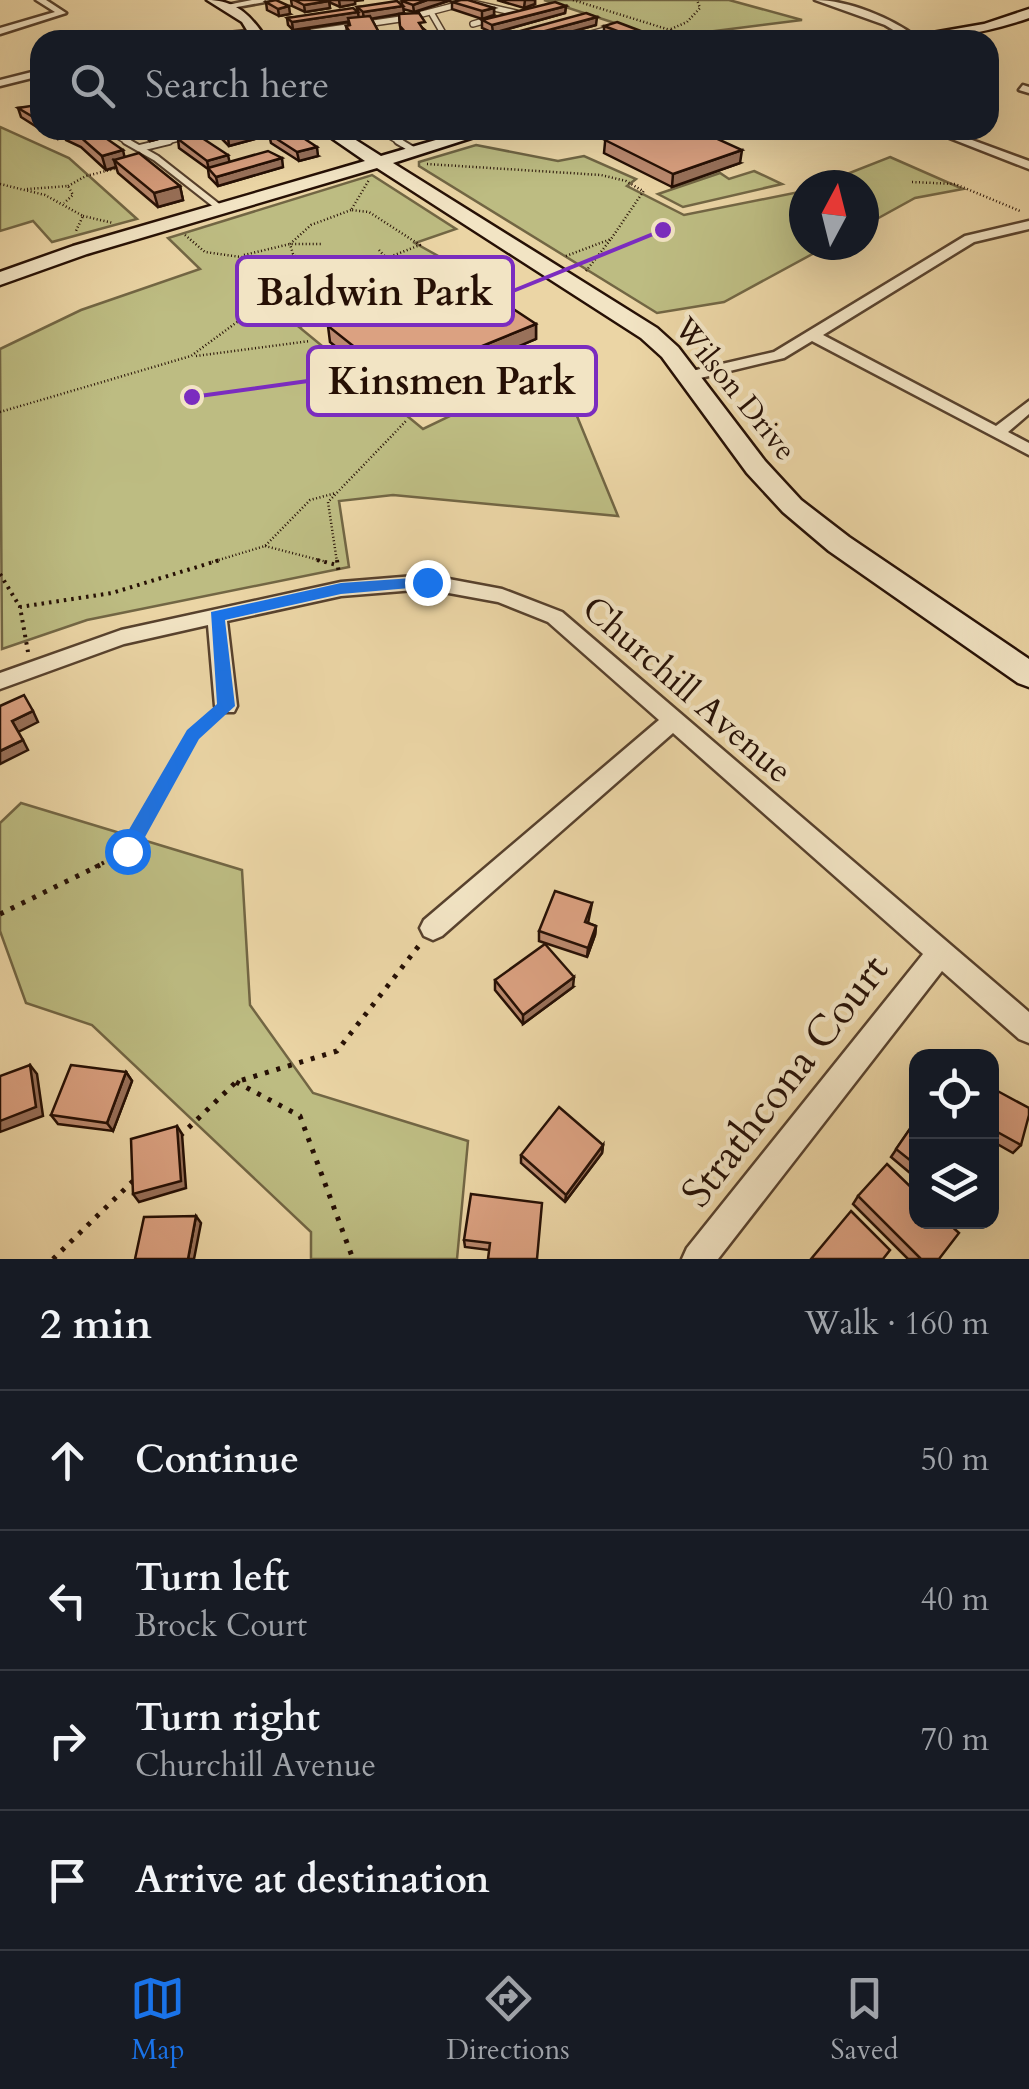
<!DOCTYPE html>
<html lang="en">
<head>
<meta charset="utf-8">
<style>
	body { margin:0; font-family:Cardo,serif; background:#20242c; color:#f1f3f6 }
	.controls { position:absolute; right:30px; bottom:30px; display:grid; overflow:hidden; border-radius:20px; box-shadow:0 10px 40px #0002 }
	.controls button { width:90px; height:90px; display:grid; place-items:center; padding:0; border:0; border-bottom:2px solid #363941; background:#171b24; color:#f1f3f6; font:50px sans-serif }
	.compass { position:absolute; left:789px; top:170px; width:90px; height:90px; border-radius:50%; background:#171b24; box-shadow:0 10px 40px #0002; rotate:7deg }
	.stop { position:absolute; width:30px; height:30px; margin:-22px; border:8px solid #1a73e8; border-radius:50%; background:#fff }
	.stop.end { background:#1a73e8; border-color:#fff; box-shadow:0 2px 10px #0008 }
	.list { margin:0; padding:0; list-style:none }
	h2 { display:flex; justify-content:space-between; align-items:center; height:130px; margin:0; padding:0 40px; font-size:42px }
	h2 small { font-size:32px; font-weight:400; color:#9ea1a6 }
	.list li { display:grid; grid-template-columns:65px 1fr auto; gap:30px; align-items:center; box-sizing:border-box; height:140px; padding:0 40px; border-top:2px solid #363941 }
	.list b { display:block; font-size:38px; white-space:nowrap }
	.list p { margin:0; font-size:32px; white-space:nowrap; color:#9ea1a6 }
	.list em { font-size:32px; font-style:normal; color:#9ea1a6 }
	.icon { flex:none; width:55px; height:55px; fill:none; stroke:currentColor; stroke-width:2; stroke-linecap:round; stroke-linejoin:round }
	.map { position:relative; flex:none; width:1029px; height:1259px; overflow:hidden }
	.search { position:absolute; background:#171b24; box-shadow:0 10px 40px #0002; left:30px; right:30px; top:30px; height:110px; display:flex; align-items:center; gap:25px; box-sizing:border-box; padding:0 35px; border-radius:30px; color:#9ea1a6; font-size:38px }
	.sheet { height:690px; background:#171b24 }
	nav { display:flex; justify-content:space-around; align-items:center; box-sizing:border-box; height:140px; border-top:2px solid #363941; background:#171b24; font-size:28px; color:#9ea1a6 }
	nav a { display:grid; justify-items:center; gap:5px }
	nav .on { color:#1a73e8 }
	.map>svg:first-child { display:block }
	.green { fill:#bdbc82; stroke:#726644; stroke-width:2.5 }
	.lines { fill:none; stroke-linecap:round; stroke-linejoin:round }
	.lane-far1-casing { stroke:#57412d; stroke-width:8 }
	.lane-casing { stroke:#57412d; stroke-width:10 }
	.street-casing { stroke:#57412d; stroke-width:5 }
	.secondary-casing { stroke:#261005; stroke-width:5 }
	.path-far2 { stroke:#261005; stroke-width:2.5; stroke-dasharray:1 2.5; stroke-linecap:butt }
	.path-far1 { stroke:#261005; stroke-width:4; stroke-dasharray:2.5 5; stroke-linecap:butt }
	.path { stroke:#261005; stroke-width:5; stroke-dasharray:4 8; stroke-linecap:butt }
	.lane-far1 { stroke:#f2e4c4; stroke-width:5 }
	.lane { stroke:#f2e4c4; stroke-width:6 }
	.street { fill:#f2e4c4; fill-rule:evenodd }
	.secondary { fill:#f2e4c4; fill-rule:evenodd }
	.wall { fill:#bc8a6f; stroke:#261005; stroke-width:2.5 }
	.shaded-wall { fill:#99715a; stroke:#261005; stroke-width:2.5 }
	.building { fill:#dba181; stroke:#261005; stroke-width:2.5 }
	.route { fill:#1a73e8 }
	.labels { text-anchor:middle; dominant-baseline:central; stroke-width:9; stroke-linejoin:round; paint-order:stroke }
	.far-street-label { font-size:30px; fill:#261005; stroke:#f2e4c4 }
	.street-label { font-size:35px; fill:#261005; stroke:#f2e4c4 }
	.near-street-label { font-size:42px; fill:#261005; stroke:#f2e4c4 }
	.leader { fill:none; stroke:#7b2cbf; stroke-width:4 }
	.callout-dot { fill:#7b2cbf; stroke:#f2e4c4; stroke-width:4 }
	.callout { fill:#f2e4c4; stroke:#7b2cbf; stroke-width:4 }
	.callout-label { font-size:38px; text-anchor:middle; font-weight:bold; fill:#261005 }
</style>
</head>
<body>
<div class="map">
<svg width="1029" height="1259" viewBox="0 0 1029 1259">
	<rect width="100%" height="100%" fill="#ebd5a5"/>
	<filter id="stains"><feTurbulence type="fractalNoise" baseFrequency=".002" numOctaves="4"/><feColorMatrix values="0 0 0 0 .2 0 0 0 0 .09 0 0 0 0 .02 0 0 0 .5 -.17"/></filter>
	<radialGradient id="worn" r=".72"><stop offset=".6" stop-color="#630" stop-opacity="0"/><stop offset="1" stop-color="#630" stop-opacity=".3"/></radialGradient>
	<g class="green">
		<path d="M544 0H729L802 20 692 34 699 40H667Z"/>
		<path d="M0 127 69 158 137 219 52 242 33 221 0 231Z"/>
		<path d="M476 145 558 161 584 156 636 179 627 186 684 215 804 191V245H829L724 302 657 313 419 166V162Z"/>
		<path d="M890 157 963 189 915 198 864 226V185H819Z"/>
		<path d="M754 171 782 184 683 207 658 194 720 173 729 179Z"/>
		<path d="M372 175 456 229 415 243 465 271 299 327 423 429 556 365 618 516 393 495 339 501 349 567 87 620 2 649 0 349 81 310 200 269 168 238Z"/>
		<path d="M21 803 242 870 250 1005 313 1093 468 1141 457 1259H311V1232L92 1025 26 1003 0 931V823Z"/>
	</g>
	<g class="lines">
		<g class="lane-far1-casing">
			<g id="lane-far1">
				<path d="M432 14 447 40"/>
				<path d="M473 24 494 18"/>
				<path d="M259 40 407 18 468 2 516 13"/>
				<path d="M568 40 609 29"/>
				<path d="M108 130 130 143"/>
				<path d="M380 130 402 143"/>
				<path d="M336 135 356 130"/>
				<path d="M159 143 211 130"/>
			</g>
		</g>
		<g class="lane-casing">
			<g id="lane">
				<path d="M126 141 156 158 221 209"/>
				<path d="M398 141 415 151"/>
				<path d="M140 148 169 141"/>
			</g>
		</g>
		<g class="street-casing">
			<g id="street">
				<path d="M36 0H46L66 13 0 34V28L55 12Z"/>
				<path d="M252 0H276L226 9 222 6Z"/>
				<path d="M815 0C848 0 892 18 918 38L910 40 885 25Z"/>
				<path d="M257 30 254 35 185 40 190 37Z"/>
				<path d="M40 70V76L0 86V80Z"/>
				<path d="M1023 85 1029 87V93L1019 90Z"/>
				<path d="M929 130H945L1029 161V169Z"/>
				<path d="M1029 221V229L974 242 823 335 996 426 1029 401V414L1008 432 1029 443V455L812 341 784 358 688 381 680 376 683 373 774 352 965 236Z"/>
				<path d="M427 575 502 589 562 612 1029 1012V1043L1019 1039 942 971 718 1259H682L687 1248 923 954 673 733 442 936 433 940 424 936 420 928 424 920 659 720 548 622 498 602 427 589 341 596 227 621 237 706 234 712H218L215 706 208 625 124 644 0 689V673L121 630 341 582Z"/>
			</g>
		</g>
		<g class="secondary-casing">
			<g id="secondary">
				<path d="M207 0C237 0 252 17 267 40H253L242 22Z"/>
				<path d="M1029 9V18C983 34 940 40 892 40L984 24Z"/>
				<path d="M320 130H340L381 156 470 130H496L393 163 657 328 678 347 765 461 801 500 849 537 1029 659V687L1018 683 829 551 783 512 747 473 662 357 641 338 377 168 87 254 0 285V272L73 246 365 161Z"/>
			</g>
		</g>
		<g class="path-far2">
			<path d="M573 0 670 30 682 40"/>
			<path d="M671 29 687 22 700 8 697 0"/>
			<path d="M478 40H495"/>
			<path d="M427 164 601 175 626 181 643 191"/>
			<path d="M912 182 955 184 1020 211"/>
			<path d="M0 184 45 195 83 216 75 233"/>
			<path d="M68 186 86 176 118 168"/>
			<path d="M27 189 68 186 73 195 64 203"/>
			<path d="M83 216 113 223"/>
			<path d="M185 235 205 252 255 259 263 271 244 297 252 311 289 321"/>
			<path d="M379 250 389 261 387 270 406 288"/>
			<path d="M244 255 290 244H322"/>
			<path d="M566 256 611 239 645 189"/>
			<path d="M586 271 611 239"/>
			<path d="M313 286 314 271 293 254 290 244 311 225 351 210"/>
			<path d="M196 356 310 341"/>
			<path d="M0 412 191 356 252 311 420 245 369 212 351 210 369 180"/>
			<path d="M265 546 327 562"/>
			<path d="M212 562 265 546 310 500 336 493"/>
			<path d="M337 562 328 502 406 421"/>
		</g>
		<g class="path-far1">
			<path d="M317 560 337 565"/>
			<path d="M337 560 339 574"/>
			<path d="M0 574 20 607"/>
			<path d="M28 652 20 607 112 593 220 560"/>
			<path d="M95 867 127 851 193 734 211 719"/>
		</g>
		<g class="path">
			<path d="M0 914 100 865"/>
			<path d="M236 1082 300 1116 353 1259"/>
			<path d="M180 1136 236 1082 337 1051 421 943"/>
			<path d="M53 1259 133 1181"/>
		</g>
		<use href="#lane-far1" class="lane-far1"/>
		<use href="#lane" class="lane"/>
		<use href="#street" class="street"/>
		<use href="#secondary" class="secondary"/>
	</g>
	<g class="wall">
		<path d="M291 0H364L355 1V4L340 7 329 2 330 8 305 12 292 6Z"/>
		<path d="M451 0 414 12 403 9 404 13 425 30H423L430 40H406L401 34 399 14 371 18 383 40H349L346 26H349L348 22 293 30 288 25 287 18 358 12 357 7 402 5V1Z"/>
		<path d="M497 0H535V4L524 8Z"/>
		<path d="M266 2 290 14 279 16 267 10Z"/>
		<path d="M452 2 494 8V15L482 19 452 9Z"/>
		<path d="M566 6 565 13 493 33 482 28V20Z"/>
		<path d="M596 25 541 40H513V33Z"/>
		<path d="M604 26 654 36V39L657 40H621L604 34Z"/>
		<path d="M40 107V129L21 117 18 108Z"/>
		<path d="M42 130H94L125 157 180 186 183 200 158 207 118 173 116 167 106 170 81 147 66 140 65 137 58 139Z"/>
		<path d="M138 130H192L150 141Z"/>
		<path d="M220 130H270L261 132 262 137 229 146 222 139Z"/>
		<path d="M606 132 740 163 672 187 604 153Z"/>
		<path d="M269 134 318 156 299 161 271 143Z"/>
		<path d="M178 139 229 162 283 167 218 186 209 177 208 169 179 148Z"/>
		<path d="M363 322 536 324V339L436 381 437 390 406 403 330 342 328 326Z"/>
		<path d="M592 903 588 923 596 926 595 935 587 957 539 941V931Z"/>
		<path d="M495 980 573 987 523 1024 495 990Z"/>
		<path d="M126 1072 132 1081 113 1131 58 1124 51 1115Z"/>
		<path d="M992 1088 1021 1145 1013 1153 992 1141Z"/>
		<path d="M916 1120V1178L891 1157Z"/>
		<path d="M603 1145 602 1153 565 1202 521 1163V1155Z"/>
		<path d="M858 1196 939 1259H908L853 1204Z"/>
		<path d="M542 1203 489 1250 465 1247 464 1240Z"/>
	</g>
	<g class="shaded-wall">
		<path d="M339 0H355V4L340 7Z"/>
		<path d="M427 0H451L414 12 413 5Z"/>
		<path d="M525 0H535V4L524 8Z"/>
		<path d="M329 1 330 8 305 12 304 5Z"/>
		<path d="M289 6 290 14 279 16 278 9Z"/>
		<path d="M403 6 404 13 364 20 363 12Z"/>
		<path d="M566 6 565 13 493 33 492 25Z"/>
		<path d="M494 8V15L482 19V11Z"/>
		<path d="M358 12 359 20 293 30 292 22Z"/>
		<path d="M597 17 596 25 541 40H523V37Z"/>
		<path d="M63 130 65 137 58 139 55 131Z"/>
		<path d="M147 130H192L150 141Z"/>
		<path d="M254 130H270L261 132 262 137 229 146 228 137Z"/>
		<path d="M397 130H413L397 135Z"/>
		<path d="M317 147 318 156 299 161 297 152Z"/>
		<path d="M123 150 126 164 114 160 116 167 106 170 102 156Z"/>
		<path d="M742 150 740 163 672 187 673 174Z"/>
		<path d="M228 155 230 164 209 170 207 161Z"/>
		<path d="M282 158 283 167 218 186 216 177Z"/>
		<path d="M180 186 183 200 158 207 154 193Z"/>
		<path d="M536 324V339L436 381 437 390 406 403 405 387 428 368Z"/>
		<path d="M33 711 38 722 18 732 12 721Z"/>
		<path d="M23 740 28 750 0 764V751Z"/>
		<path d="M596 926 595 935 587 957 588 948Z"/>
		<path d="M574 977 573 987 523 1024V1015Z"/>
		<path d="M30 1065 37 1074 43 1116 0 1132V1121Z"/>
		<path d="M126 1072 132 1081 113 1131 107 1123Z"/>
		<path d="M177 1126 182 1134 186 1188 139 1202 133 1194Z"/>
		<path d="M603 1145 602 1153 565 1202 566 1195Z"/>
		<path d="M196 1216 201 1223 194 1259H188Z"/>
	</g>
	<g class="building">
		<path d="M276 0 289 6 278 9 266 2Z"/>
		<path d="M294 0H328L329 1 304 5Z"/>
		<path d="M405 0H427L413 5 402 1Z"/>
		<path d="M461 0H468L494 8 482 11 452 2Z"/>
		<path d="M397 1 403 6 363 12 357 7Z"/>
		<path d="M555 2 566 6 492 25 482 20Z"/>
		<path d="M353 8 358 12 292 22 287 18Z"/>
		<path d="M419 13 425 22 419 23 430 40H412L400 26 399 14Z"/>
		<path d="M586 13 597 17 523 37 513 33Z"/>
		<path d="M370 16 383 40H356L358 37H353L346 26 350 25 348 18Z"/>
		<path d="M617 22 654 36 651 37 657 40H641L604 26Z"/>
		<path d="M309 29 315 40H298L294 31Z"/>
		<path d="M37 105 40 107V121L18 108Z"/>
		<path d="M69 130H94L123 150 102 156 77 134Z"/>
		<path d="M220 130H254L228 137Z"/>
		<path d="M284 130H291L317 147 297 152 269 134Z"/>
		<path d="M611 130H698L742 150 673 174 605 140 616 136 606 132Z"/>
		<path d="M196 134 228 155 207 161 178 139Z"/>
		<path d="M268 151 282 158 216 177 208 168Z"/>
		<path d="M139 153 180 186 154 193 114 160Z"/>
		<path d="M471 281 536 324 428 368 436 374 405 387 328 326 355 316 363 322Z"/>
		<path d="M24 695 33 711 12 721 23 740 0 751V706Z"/>
		<path d="M555 891 592 903 585 922 596 926 588 948 539 931Z"/>
		<path d="M545 944 574 977 523 1015 495 980Z"/>
		<path d="M30 1065 36 1107 0 1121V1076Z"/>
		<path d="M71 1065 126 1072 107 1123 51 1115Z"/>
		<path d="M992 1088 1029 1108V1115L1021 1145 992 1129Z"/>
		<path d="M559 1107 603 1145 566 1195 521 1155Z"/>
		<path d="M916 1120V1165L896 1149Z"/>
		<path d="M177 1126 181 1181 133 1194 131 1139Z"/>
		<path d="M887 1164 916 1192V1222H947L959 1233 939 1259H921L858 1196Z"/>
		<path d="M471 1194 542 1203 537 1259H488L490 1243 464 1240Z"/>
		<path d="M851 1211 890 1250 883 1259H811Z"/>
		<path d="M196 1216 188 1259H135L144 1217Z"/>
	</g>
	<path class="route" d="M427 577 433 578V586L341 594 225 620 235 706 199 739 134 857H120V845L187 730 217 704 211 612 341 583Z"/>
	<g class="labels">
		<g class="far-street-label">
			<text transform="translate(735 389) rotate(51)">Wilson Drive</text>
		</g>
		<g class="street-label">
			<text transform="translate(687 690) rotate(41)">Churchill Avenue</text>
		</g>
		<g class="near-street-label">
			<text transform="translate(785 1081) rotate(-52)">Strathcona Court</text>
		</g>
	</g>
	<path class="leader" d="M663 230L513 291M192 397L308 381"/>
	<g class="callout-dot">
		<circle cx="663" cy="230" r="10"/>
		<circle cx="192" cy="397" r="10"/>
	</g>
	<g class="callout">
		<rect x="237" y="257" width="276" height="68" rx="10"/>
		<rect x="308" y="347" width="288" height="68" rx="10"/>
	</g>
	<g class="callout-label">
		<text x="375" y="305">Baldwin Park</text>
		<text x="452" y="394">Kinsmen Park</text>
	</g>
	<rect width="100%" height="100%" filter="url(#stains)"/>
	<rect width="100%" height="100%" fill="url(#worn)"/>
</svg>
<div class="controls">
<button><svg class="icon" aria-label="locate" viewBox="0 0 24 24"><circle cx="12" cy="12" r="6"/><path d="M12 2v4M12 18v4M2 12h4M18 12h4"/></svg></button>
<button><svg class="icon" aria-label="layers" viewBox="0 0 24 24"><path d="M12 4l9 5-9 5-9-5zM3 14l9 5 9-5"/></svg></button>
</div>
<svg class="compass" viewBox="-18 -18 36 36"><path d="M0-13l5 13h-10z" fill="#e53935"/><path d="M0 13l5-13h-10z" fill="#9ea1a6"/></svg>
<div class="stop" style="left:127px;top:851px"></div>
<div class="stop end" style="left:427px;top:582px"></div>
<div class="search"><svg class="icon" aria-label="search" viewBox="0 0 24 24"><circle cx="10" cy="10" r="6"/><path d="M15 15l6 6"/></svg>Search here</div>
</div>
<section class="sheet">
<h2>2 min<small>Walk · 160 m</small></h2>
<ul class="list">
<li><svg class="icon" aria-label="ahead" viewBox="0 0 24 24"><path d="M12 20V5M6 11l6-6 6 6"/></svg><div><b>Continue</b></div><em>50 m</em></li>
<li><svg class="icon" aria-label="left" viewBox="0 0 24 24"><path d="M17 20v-9H6M10 6l-5 5 5 5"/></svg><div><b>Turn left</b><p>Brock Court</p></div><em>40 m</em></li>
<li><svg class="icon" aria-label="right" viewBox="0 0 24 24"><path d="M7 20v-9h11M14 6l5 5-5 5"/></svg><div><b>Turn right</b><p>Churchill Avenue</p></div><em>70 m</em></li>
<li><svg class="icon" aria-label="arrive" viewBox="0 0 24 24"><path d="M6 21V4h12l-3 4 3 4H6"/></svg><div><b>Arrive at destination</b></div></li>
</ul>
</section>
<nav>
<a class="on"><svg class="icon" aria-label="map" viewBox="0 0 24 24"><path d="M3 6l6-2 6 2 6-2v14l-6 2-6-2-6 2zM9 4v14M15 6v14"/></svg>Map</a>
<a><svg class="icon" aria-label="directions" viewBox="0 0 24 24"><path d="M12 3l9 9-9 9-9-9zM9 14v-3h6M13 9l2 2-2 2"/></svg>Directions</a>
<a><svg class="icon" aria-label="saved" viewBox="0 0 24 24"><path d="M7 4h10v16l-5-4-5 4z"/></svg>Saved</a>
</nav>
</body>
</html>
